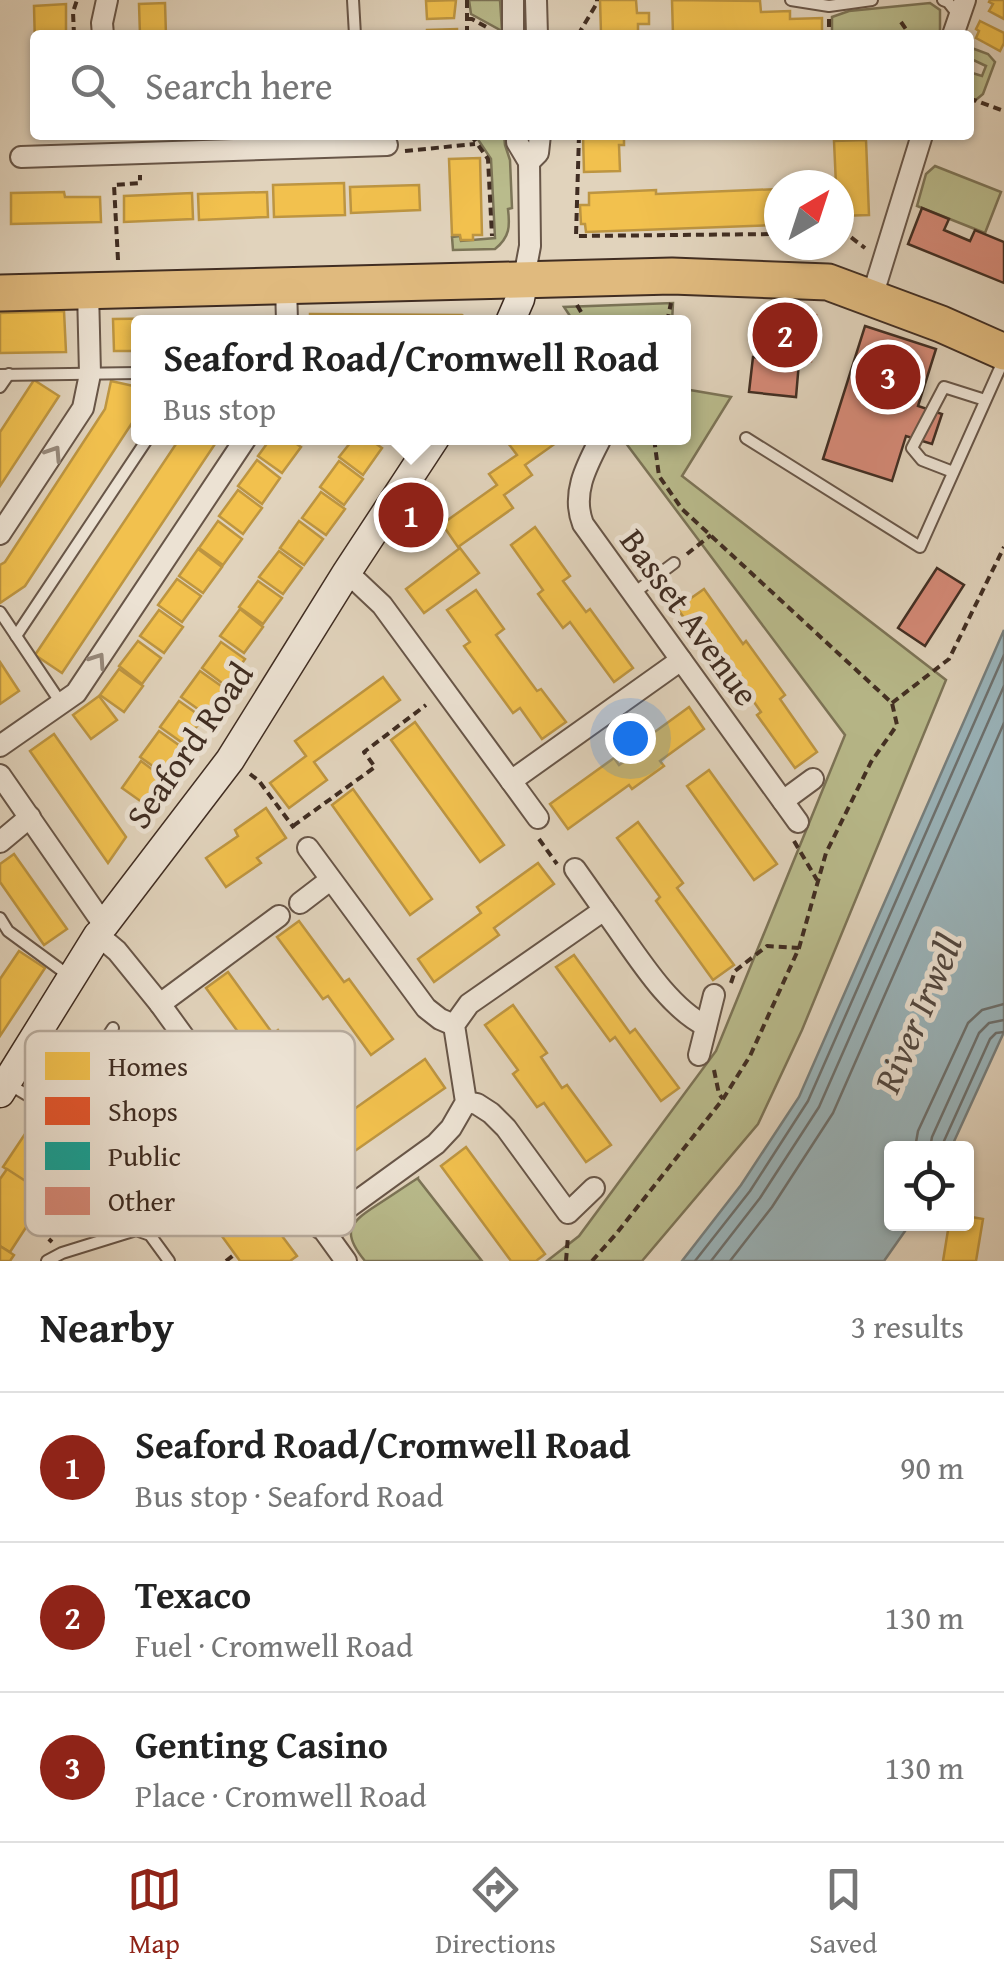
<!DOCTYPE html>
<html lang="en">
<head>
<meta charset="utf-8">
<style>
	body { margin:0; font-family:"Gentium Book Plus",serif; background:#f2f2f2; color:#222 }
	.controls { position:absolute; right:30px; bottom:30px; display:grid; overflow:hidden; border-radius:10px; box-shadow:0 2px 8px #0004 }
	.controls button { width:90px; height:90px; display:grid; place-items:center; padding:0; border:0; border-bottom:2px solid #e0e0e0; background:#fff; color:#222; font:50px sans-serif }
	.compass { position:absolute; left:764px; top:170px; width:90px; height:90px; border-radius:50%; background:#fff; box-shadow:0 2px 8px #0004; rotate:39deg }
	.you { position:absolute; left:630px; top:738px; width:35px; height:35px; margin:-25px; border:8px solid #fff; border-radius:50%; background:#1a73e8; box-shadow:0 0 0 15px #1a73e833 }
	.badge { display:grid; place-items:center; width:65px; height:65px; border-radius:50%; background:#8f2418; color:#fff; font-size:32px; font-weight:700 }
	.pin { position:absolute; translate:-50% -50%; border:5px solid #fff; box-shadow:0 2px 10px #0006 }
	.popup { position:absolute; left:131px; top:315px; width:560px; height:130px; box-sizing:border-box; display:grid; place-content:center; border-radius:10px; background:#fff; filter:drop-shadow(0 2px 8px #0005); font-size:32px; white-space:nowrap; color:#767676 }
	.popup b { font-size:38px; color:#222 }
	.popup::after { content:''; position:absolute; left:50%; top:100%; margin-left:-20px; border:20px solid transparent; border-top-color:#fff }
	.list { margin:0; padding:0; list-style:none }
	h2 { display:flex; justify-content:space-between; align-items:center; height:130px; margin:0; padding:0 40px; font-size:42px }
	h2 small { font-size:32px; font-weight:400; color:#767676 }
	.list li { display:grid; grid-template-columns:65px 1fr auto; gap:30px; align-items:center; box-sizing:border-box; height:150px; padding:0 40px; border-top:2px solid #e0e0e0 }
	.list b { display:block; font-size:38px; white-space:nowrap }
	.list p { margin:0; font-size:32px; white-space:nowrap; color:#767676 }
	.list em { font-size:32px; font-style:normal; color:#767676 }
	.icon { flex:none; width:55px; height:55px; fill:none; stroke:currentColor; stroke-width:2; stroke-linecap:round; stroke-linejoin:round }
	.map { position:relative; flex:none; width:1004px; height:1261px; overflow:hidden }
	.search { position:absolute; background:#fff; box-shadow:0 2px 8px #0004; left:30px; right:30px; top:30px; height:110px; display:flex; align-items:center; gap:25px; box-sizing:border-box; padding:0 35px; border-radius:10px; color:#767676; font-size:38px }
	.sheet { height:580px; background:#fff }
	nav { display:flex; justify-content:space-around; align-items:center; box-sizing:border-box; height:140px; border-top:2px solid #e0e0e0; background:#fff; font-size:28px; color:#767676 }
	nav a { display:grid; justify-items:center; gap:5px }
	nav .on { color:#8f2418 }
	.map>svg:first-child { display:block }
	.green { fill:#b9bb8c; stroke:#7c7457; stroke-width:2.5 }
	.water { fill:#9ab5bc; stroke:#767f7e; stroke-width:2.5 }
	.homes { fill:#f2c14e; stroke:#bd9541; stroke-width:2.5 }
	.shops { fill:#e4572e; stroke:#b34a2a; stroke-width:2.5 }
	.public { fill:#17a398; stroke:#238075; stroke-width:2.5 }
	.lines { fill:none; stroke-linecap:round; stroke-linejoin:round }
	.shore { stroke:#6d716f; stroke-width:2.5 }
	.building { fill:#d68a78; stroke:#402d22; stroke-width:2.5 }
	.lane-casing { stroke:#685648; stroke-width:14 }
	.street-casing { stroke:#685648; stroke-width:24 }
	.secondary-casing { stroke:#402d22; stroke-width:31 }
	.highway-casing { stroke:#402d22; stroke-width:39 }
	.path { stroke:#402d22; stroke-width:4; stroke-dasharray:8 5; stroke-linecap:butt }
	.lane { stroke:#ece2d3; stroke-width:10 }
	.street { stroke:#ece2d3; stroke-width:20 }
	.secondary { stroke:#ece2d3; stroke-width:28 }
	.highway { stroke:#e0ba7e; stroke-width:35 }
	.oneway { stroke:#96887a }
	.labels { text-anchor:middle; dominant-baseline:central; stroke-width:10; stroke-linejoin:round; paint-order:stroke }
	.street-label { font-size:35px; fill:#402d22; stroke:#ece2d3 }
	.water-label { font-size:38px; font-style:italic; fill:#524841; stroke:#ece2d3 }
	.key { fill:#ece2d3; stroke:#b8ac9e; stroke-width:2.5 }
	.key-label { font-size:28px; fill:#402d22 }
</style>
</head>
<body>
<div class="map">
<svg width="1004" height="1261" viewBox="0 0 1004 1261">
	<rect width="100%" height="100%" fill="#e1d3bc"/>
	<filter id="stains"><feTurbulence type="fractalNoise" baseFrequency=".002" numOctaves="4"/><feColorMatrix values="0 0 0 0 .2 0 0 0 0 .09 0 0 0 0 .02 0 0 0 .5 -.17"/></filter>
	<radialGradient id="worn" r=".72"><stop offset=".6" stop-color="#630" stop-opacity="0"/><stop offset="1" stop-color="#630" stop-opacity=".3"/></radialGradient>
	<g class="green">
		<path d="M469 0H500L502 31 471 14Z"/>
		<path d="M930 3 940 10V35H832V17L849 11Z"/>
		<path d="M969 47 988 54 995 62 983 94 971 104 969 111V72L982 76 986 66 969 58Z"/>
		<path d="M475 135H504L505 145 510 160 512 208 508 209C510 226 510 237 495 249L453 250 452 237 460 236 461 241 495 238 491 159Z"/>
		<path d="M935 166 1001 192 985 233 917 206 926 174Z"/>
		<path d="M673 303 672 322H574L564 307Z"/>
		<path d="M684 389 731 397 682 476 946 680 802 1030 758 1124 642 1261H547L579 1236 716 1051 845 735 622 438H684Z"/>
		<path d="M418 1178V1179L482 1261H365C341 1232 349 1223 377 1205 391 1196 404 1187 418 1178Z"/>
	</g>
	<path class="water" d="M1004 630V1032L951 1148H892V1224H910L884 1261H682L741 1185 799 1097Z"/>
	<g class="homes">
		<path d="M456 0 454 18 427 19 426 1Z"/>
		<path d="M600 0H636L637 13H649V24H638V32H623V35H583L601 33Z"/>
		<path d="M672 0 760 1 761 12 790 11V19L822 18V35H673Z"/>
		<path d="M990 0H1004V19L989 11 993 4 989 2Z"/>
		<path d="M165 3 166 35H140L139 4Z"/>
		<path d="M66 4V35H35V46L34 6Z"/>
		<path d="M980 21 1004 33V43L1000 51 976 38 979 31 976 29Z"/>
		<path d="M457 29V35H427V30Z"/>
		<path d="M583 135H624V145H619L620 171 584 172Z"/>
		<path d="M866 140 869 215 839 216V185H836L834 141Z"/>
		<path d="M480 158 482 235H473V240H461L460 235H452L449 159Z"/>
		<path d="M344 183 345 215 274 217 273 185Z"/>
		<path d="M419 185 420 210 351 213 350 187Z"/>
		<path d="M779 189V225L586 232 585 224H581L580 205H589V193L656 190V194Z"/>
		<path d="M64 192 65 197H100L101 222 11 224V193Z"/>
		<path d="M267 192 268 217 199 220 198 194Z"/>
		<path d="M192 193 193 219 124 222V196Z"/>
		<path d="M64 311 66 352 0 353V313Z"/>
		<path d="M310 314 462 315 471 322H310Z"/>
		<path d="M263 317V322H138V351H114L113 319Z"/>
		<path d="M34 380 59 396 0 486V432Z"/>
		<path d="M111 381 138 387 134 420 25 586 0 603V565L5 562 105 409Z"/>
		<path d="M180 438H219L62 673 35 655Z"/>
		<path d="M271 438H288L301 447 282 473 258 456Z"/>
		<path d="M354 438H368L382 448 363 475 339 457Z"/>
		<path d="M516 438H553L556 443 525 465 532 475 504 495 513 508 458 547 442 524 497 485 489 474 517 455 508 443Z"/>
		<path d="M257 460 280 478 262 504 238 486Z"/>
		<path d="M339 461 363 479 344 505 320 487Z"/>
		<path d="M238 490 262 508 243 534 219 516Z"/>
		<path d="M321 492 345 509 326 535 302 518Z"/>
		<path d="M218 521 242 539 223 565 199 548Z"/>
		<path d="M299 521 323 539 304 565 280 548Z"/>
		<path d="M535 527 570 576 563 581 586 612 590 609 633 668 614 682 570 622 563 628 538 594 543 590 511 545Z"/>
		<path d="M460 548 479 573 424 613 406 589Z"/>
		<path d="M198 549 222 567 203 593 179 576Z"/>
		<path d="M279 551 302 568 283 594 259 577Z"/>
		<path d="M177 579 201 596 182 622 158 605Z"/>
		<path d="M258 581 282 598 263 624 239 607Z"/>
		<path d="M704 589 743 644 746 641 785 695 780 699 817 752 795 768 757 715 761 712 726 662 719 667 677 608Z"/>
		<path d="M476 590 504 629 496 635 537 691 541 689 566 722 542 739 520 708 513 713 464 646 470 642 447 610Z"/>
		<path d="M240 609 263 627 244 653 220 636Z"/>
		<path d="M159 610 183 627 164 653 140 636Z"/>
		<path d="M138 641 161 658 142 684 119 666Z"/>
		<path d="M221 642 245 659 226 686 202 668Z"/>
		<path d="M0 662 19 691 0 704Z"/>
		<path d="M119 669 143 686 124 712 100 695Z"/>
		<path d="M200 671 224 688 205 714 181 697Z"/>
		<path d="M383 677 400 700 314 762 327 780 289 808 270 783 306 756 295 741Z"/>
		<path d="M99 696 117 720 91 739 73 715Z"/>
		<path d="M179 701 203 718 184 744 160 727Z"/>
		<path d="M689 707 704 729 660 761 664 766 632 789 629 785 568 829 550 804 614 758 619 765 648 744 645 739Z"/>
		<path d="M415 722 504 845 480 862 391 740Z"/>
		<path d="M159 731 183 748 164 774 140 757Z"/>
		<path d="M54 734 126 837 108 863 30 751Z"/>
		<path d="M141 761 165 779 146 805 122 788Z"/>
		<path d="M709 770 777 864 754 880 687 786Z"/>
		<path d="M353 789 432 899 410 915 332 805Z"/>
		<path d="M266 808 286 838 257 858 261 863 226 887 206 858 238 836 235 830Z"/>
		<path d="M638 822 683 883 677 888 734 965 713 980 656 901 660 897 617 838Z"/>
		<path d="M14 854 67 929 44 945 0 882V864Z"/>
		<path d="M538 863 554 884 494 928 499 935 434 982 418 959 481 913 477 907Z"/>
		<path d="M299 921 344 982 349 979 393 1039 371 1055 328 996 323 999 277 937Z"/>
		<path d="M19 951 45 968 0 1036V979Z"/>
		<path d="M574 955 630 1033 635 1029 679 1088 661 1101 615 1037 610 1041 556 967Z"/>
		<path d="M228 972 273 1034 278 1030 322 1091 300 1107 257 1047 252 1051 206 988Z"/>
		<path d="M513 1005 547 1053 541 1057 562 1088 567 1085 611 1145 586 1162 544 1103 537 1107 513 1074 518 1070 485 1025Z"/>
		<path d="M425 1059 445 1088 319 1176 299 1148Z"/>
		<path d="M33 1122 68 1146 78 1131 110 1153 100 1167 106 1171 77 1214 3 1167Z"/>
		<path d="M209 1139 252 1196 233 1210 236 1213 216 1228 171 1166Z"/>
		<path d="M466 1147 545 1254 536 1261H511L441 1166Z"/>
		<path d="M7 1169 47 1195 10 1252 0 1246V1179Z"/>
		<path d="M252 1196 297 1256 290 1261H240L216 1228 236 1213 233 1210Z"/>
		<path d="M966 1216 983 1219 976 1261H943L949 1224H966Z"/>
		<path d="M0 1246 14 1255 10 1261H0Z"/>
	</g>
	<g class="shops">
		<path d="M767 309 816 315 811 361 761 355Z"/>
		<path d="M149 1043 173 1078 146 1097 110 1153 78 1131 122 1063Z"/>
	</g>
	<path class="public" d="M96 1186 125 1205 127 1202 134 1207 129 1213 112 1217 113 1220 62 1235 54 1230 68 1209 77 1214Z"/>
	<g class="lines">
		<g class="shore">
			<path d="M915 1148 918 1131 968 1023 982 1010 1004 1004"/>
			<path d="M930 1148 932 1137 979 1033 989 1023 1004 1020"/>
			<path d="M943 1148 944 1141 990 1039 996 1033 1004 1032"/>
			<path d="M695 1261 750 1191 808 1101 1004 655"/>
			<path d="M711 1261 760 1198 819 1107 1004 686"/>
			<path d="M730 1261 772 1207 833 1113 1004 723"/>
		</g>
	</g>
	<g class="building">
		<path d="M922 208 949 219 944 230 970 241 975 230 1004 242V283L908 244Z"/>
		<path d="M865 326 936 349 918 406 942 414 932 444 906 436 892 481 823 459Z"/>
		<path d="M753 357 799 362 796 397 749 392Z"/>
		<path d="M937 568 964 585 925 646 898 628Z"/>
	</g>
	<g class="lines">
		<g class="lane-casing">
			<g id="lane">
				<path d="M353 0 355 35"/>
				<path d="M791 0 829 6 872 0"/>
				<path d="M943 0 948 2 959 16"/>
				<path d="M0 375 138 373"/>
				<path d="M0 387 9 374"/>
				<path d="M746 438 920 547 1004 359"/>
				<path d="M953 472 922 460 912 448 944 387 985 400"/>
				<path d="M634 593 674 563"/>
				<path d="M0 612 61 703"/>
				<path d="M16 636 148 438"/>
				<path d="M0 918 8 931 68 975"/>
				<path d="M7 1083 57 1113 113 1028"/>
				<path d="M142 1159 229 1101"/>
				<path d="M47 1261 62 1253 136 1230 150 1235 169 1261"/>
			</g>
		</g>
		<g class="street-casing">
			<g id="street">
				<path d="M513 0V35"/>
				<path d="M536 0 537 35"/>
				<path d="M103 35 102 23 107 0"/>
				<path d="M953 35 965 0"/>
				<path d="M517 135V142L529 162 530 246 524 278"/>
				<path d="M21 157 387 145"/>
				<path d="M529 162 538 153 540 135"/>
				<path d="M286 285 287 322"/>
				<path d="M872 297 922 135"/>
				<path d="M601 438C587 465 571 493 583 524L798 822"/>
				<path d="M0 534 83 408 90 374 88 290"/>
				<path d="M347 572 382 605 511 781 681 660"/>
				<path d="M0 746 76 693 246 438"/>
				<path d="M0 775 104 925 98 935 117 951 160 1004 346 1261"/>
				<path d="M511 781 538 818"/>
				<path d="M783 801 813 779"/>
				<path d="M0 842 30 817"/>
				<path d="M308 848 426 1008 440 1019 454 1025"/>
				<path d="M575 869 604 910"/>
				<path d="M300 903 330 880"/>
				<path d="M160 1004 279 916"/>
				<path d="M699 1055 714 995"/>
				<path d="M466 1102 477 1104 491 1113 506 1128 568 1213 594 1188"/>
				<path d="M320 1228 436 1144 451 1128 466 1102 454 1025 469 1004 604 910C632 947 665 1006 706 1026"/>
			</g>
		</g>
		<g class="secondary-casing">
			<g id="secondary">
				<path d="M510 322 520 299 524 278"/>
				<path d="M104 925 230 760 347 572 435 438"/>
				<path d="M0 1093 98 935"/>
			</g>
		</g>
		<g class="highway-casing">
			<path id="highway" d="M0 293 672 276 828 282 941 324 1004 352"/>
		</g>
		<g class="path">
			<path d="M467 0V35"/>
			<path d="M467 19H472L490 29"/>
			<path d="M829 19V35"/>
			<path d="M901 22 910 35"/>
			<path d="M74 35 73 12 77 0"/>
			<path d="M578 35 597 3V0"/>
			<path d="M969 98 1004 111"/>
			<path d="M471 135 488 159 492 236"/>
			<path d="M579 135 576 236 779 234"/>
			<path d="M405 151 475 144"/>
			<path d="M839 235H848L865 248"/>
			<path d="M118 260 114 185 140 183V175"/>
			<path d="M577 305 587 322"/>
			<path d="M667 322 671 303"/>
			<path d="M687 554 711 535"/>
			<path d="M892 703 949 659 1004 547"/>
			<path d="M250 774 259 781 294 828"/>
			<path d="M293 826 375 767 364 752 426 705"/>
			<path d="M539 839 557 864"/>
			<path d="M794 841 817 880"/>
			<path d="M731 983 735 971 767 946 799 948"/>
			<path d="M714 1070 719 1094 723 1099"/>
			<path d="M30 1221 52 1242"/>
			<path d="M157 1224 192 1196"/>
			<path d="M34 1225 53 1199"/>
			<path d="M226 1261 235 1254"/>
			<path d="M566 1261 568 1236"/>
			<path d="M592 1261 616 1234 723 1099 750 1056 799 948 826 853 871 762 897 725 892 703 682 509 659 476 654 438"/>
		</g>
		<use href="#lane" class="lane"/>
		<use href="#street" class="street"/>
		<use href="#secondary" class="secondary"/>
		<use href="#highway" class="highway"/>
	</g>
	<defs><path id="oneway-chevron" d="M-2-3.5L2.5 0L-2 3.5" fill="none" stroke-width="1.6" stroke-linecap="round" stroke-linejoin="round" transform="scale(2.5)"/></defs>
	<g class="oneway">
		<use href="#oneway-chevron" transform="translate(54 453) rotate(-57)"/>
		<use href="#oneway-chevron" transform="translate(98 660) rotate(-56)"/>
	</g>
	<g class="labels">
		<g class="street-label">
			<text transform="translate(690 617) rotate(54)">Basset Avenue</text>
			<text transform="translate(189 745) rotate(-55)">Seaford Road</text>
		</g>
		<g class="water-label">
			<text transform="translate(917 1013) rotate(-67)">River Irwell</text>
		</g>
	</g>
	<rect x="25" y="1031" width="330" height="205" rx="15" class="key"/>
	<rect x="45" y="1052" width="45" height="28" fill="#f2c14e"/>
	<rect x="45" y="1097" width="45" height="28" fill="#e4572e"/>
	<rect x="45" y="1142" width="45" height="28" fill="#17a398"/>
	<rect x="45" y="1187" width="45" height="28" fill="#d68a78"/>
	<g class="key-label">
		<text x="108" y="1076">Homes</text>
		<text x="108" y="1121">Shops</text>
		<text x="108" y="1166">Public</text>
		<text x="108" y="1211">Other</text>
	</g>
	<rect width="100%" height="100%" filter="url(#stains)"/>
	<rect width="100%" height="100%" fill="url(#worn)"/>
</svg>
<div class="controls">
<button><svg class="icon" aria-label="locate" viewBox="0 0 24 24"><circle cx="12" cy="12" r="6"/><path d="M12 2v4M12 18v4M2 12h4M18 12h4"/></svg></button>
</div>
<svg class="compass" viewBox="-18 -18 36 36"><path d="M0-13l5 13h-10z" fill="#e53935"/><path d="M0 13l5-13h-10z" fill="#767676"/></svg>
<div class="you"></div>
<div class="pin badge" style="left:411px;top:515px">1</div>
<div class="popup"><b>Seaford Road/Cromwell Road</b>Bus stop</div>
<div class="pin badge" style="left:785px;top:335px">2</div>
<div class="pin badge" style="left:888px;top:377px">3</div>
<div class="search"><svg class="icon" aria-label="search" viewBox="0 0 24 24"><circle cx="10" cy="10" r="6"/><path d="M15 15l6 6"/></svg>Search here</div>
</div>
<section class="sheet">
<h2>Nearby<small>3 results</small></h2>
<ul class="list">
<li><span class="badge">1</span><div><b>Seaford Road/Cromwell Road</b><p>Bus stop · Seaford Road</p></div><em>90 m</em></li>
<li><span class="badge">2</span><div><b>Texaco</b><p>Fuel · Cromwell Road</p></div><em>130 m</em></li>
<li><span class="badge">3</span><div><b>Genting Casino</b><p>Place · Cromwell Road</p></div><em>130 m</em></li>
</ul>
</section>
<nav>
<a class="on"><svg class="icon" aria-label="map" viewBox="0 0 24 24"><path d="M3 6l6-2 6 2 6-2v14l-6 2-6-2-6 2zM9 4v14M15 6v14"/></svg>Map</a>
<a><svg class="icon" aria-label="directions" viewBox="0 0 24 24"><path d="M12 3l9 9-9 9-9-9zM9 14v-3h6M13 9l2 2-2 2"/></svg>Directions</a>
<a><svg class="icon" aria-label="saved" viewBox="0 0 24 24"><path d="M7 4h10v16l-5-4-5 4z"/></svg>Saved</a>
</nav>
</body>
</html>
